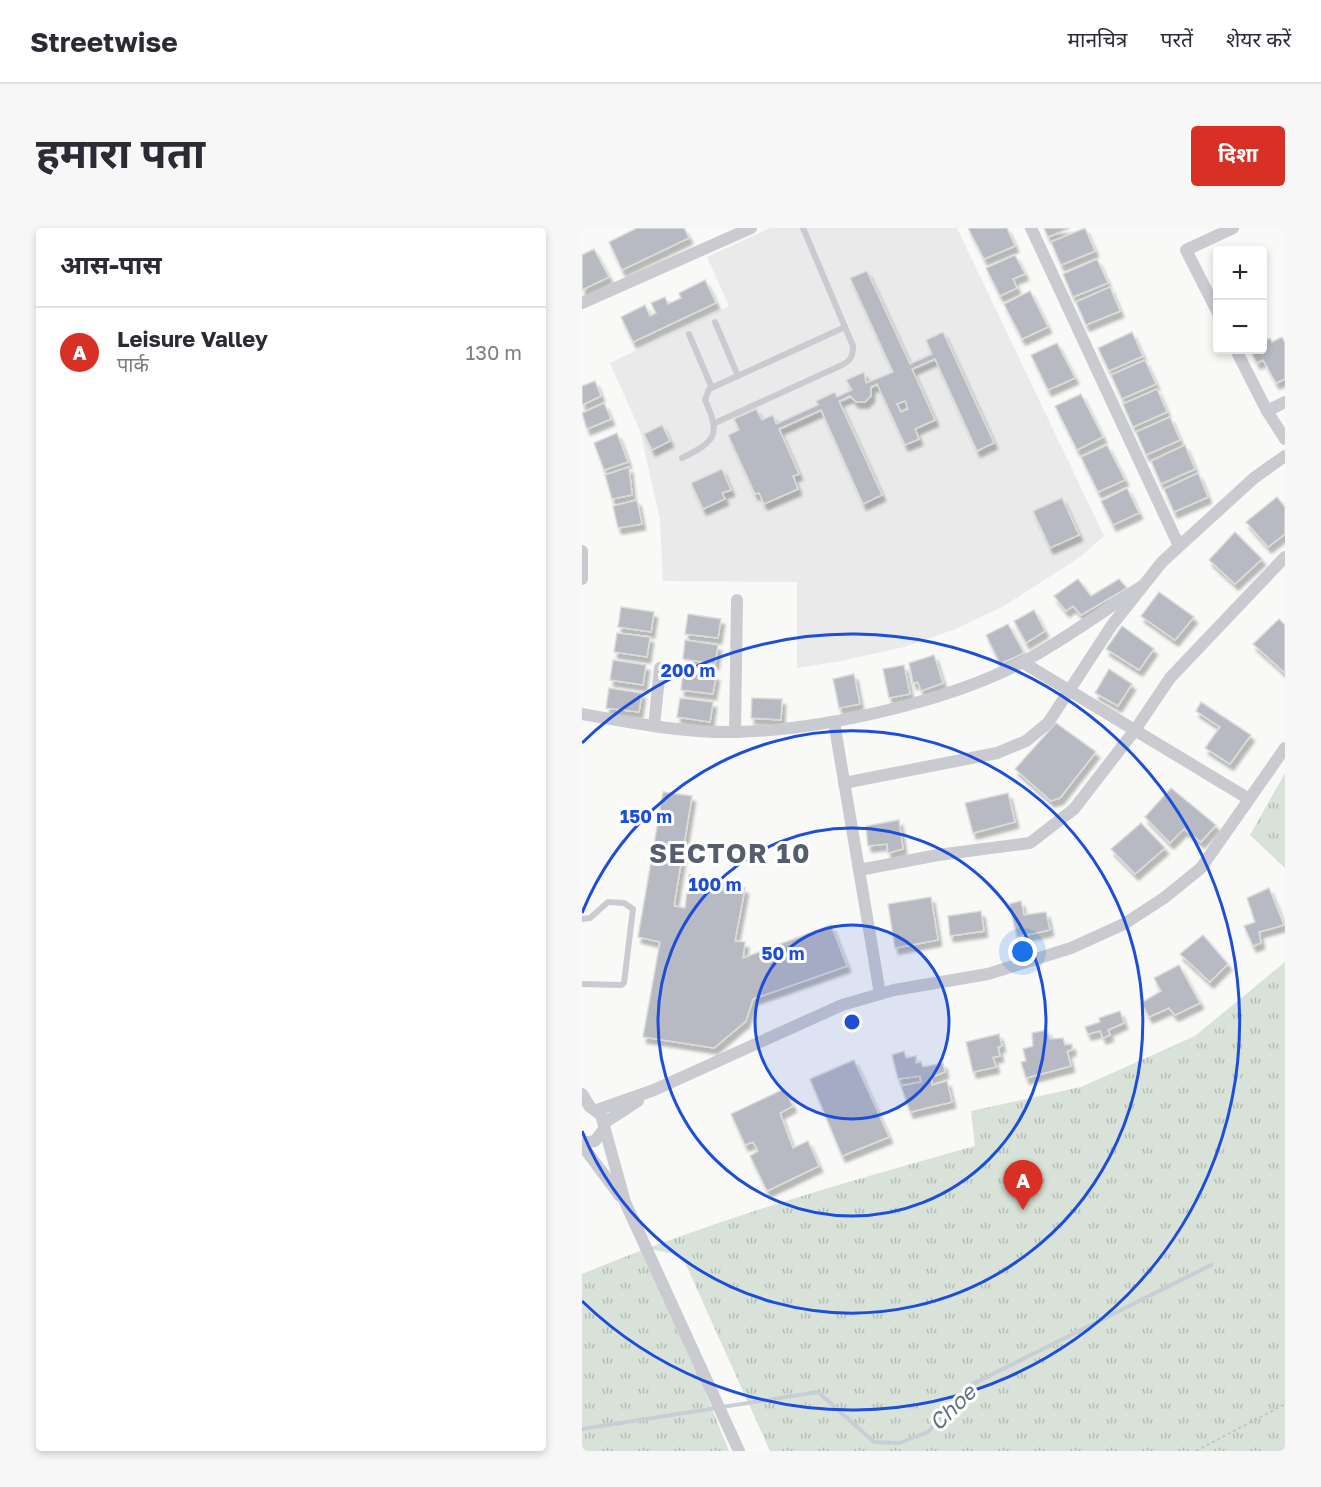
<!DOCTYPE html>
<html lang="hi">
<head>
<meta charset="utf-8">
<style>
	body { margin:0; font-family:"Golos Text","Noto Sans Devanagari",sans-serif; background:#f7f7f7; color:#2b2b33 }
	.controls { position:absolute; right:18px; top:18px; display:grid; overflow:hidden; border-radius:6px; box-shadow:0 3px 9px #0003 }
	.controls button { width:54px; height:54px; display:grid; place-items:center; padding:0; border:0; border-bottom:2px solid #e1e1e2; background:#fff; color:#2b2b33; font:30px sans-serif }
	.you { position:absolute; left:441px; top:724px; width:21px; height:21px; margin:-15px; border:4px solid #fff; border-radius:50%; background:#1a73e8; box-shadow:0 0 0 9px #1a73e833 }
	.badge { display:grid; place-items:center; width:39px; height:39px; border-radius:50%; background:#d93025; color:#fff; font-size:20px; font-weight:700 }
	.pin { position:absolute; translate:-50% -50px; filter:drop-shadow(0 2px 3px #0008) }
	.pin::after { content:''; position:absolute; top:32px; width:21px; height:18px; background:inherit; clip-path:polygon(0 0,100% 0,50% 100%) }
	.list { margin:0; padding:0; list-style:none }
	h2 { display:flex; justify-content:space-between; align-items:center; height:78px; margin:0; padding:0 24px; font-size:26px }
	h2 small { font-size:20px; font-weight:400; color:#7c7c81 }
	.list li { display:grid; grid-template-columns:39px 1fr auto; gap:18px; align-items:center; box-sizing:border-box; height:90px; padding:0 24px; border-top:2px solid #e1e1e2 }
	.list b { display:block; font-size:22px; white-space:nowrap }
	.list p { margin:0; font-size:20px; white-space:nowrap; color:#7c7c81 }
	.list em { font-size:20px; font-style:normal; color:#7c7c81 }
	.map { position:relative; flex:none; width:703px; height:1223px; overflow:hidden; border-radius:6px }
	header { display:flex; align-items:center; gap:36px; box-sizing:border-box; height:84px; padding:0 30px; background:#fff; border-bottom:2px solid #e1e1e2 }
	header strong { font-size:28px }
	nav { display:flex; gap:33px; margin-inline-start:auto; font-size:21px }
	.intro { display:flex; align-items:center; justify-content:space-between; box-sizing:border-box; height:144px; padding:0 36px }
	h1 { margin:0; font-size:42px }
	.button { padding:15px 27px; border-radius:6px; background:#d93025; color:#fff; font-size:21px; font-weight:700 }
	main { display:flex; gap:36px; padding:0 36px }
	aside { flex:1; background:#fff; border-radius:6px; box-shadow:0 3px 9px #0003 }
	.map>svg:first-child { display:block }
	.built { fill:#eaeaea }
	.park { fill:url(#park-tufts) }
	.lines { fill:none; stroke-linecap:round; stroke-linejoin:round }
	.stream { stroke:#c8ced5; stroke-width:4 }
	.building { fill:#b7bac3; stroke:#dbdbd9; stroke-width:1.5; fill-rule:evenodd; filter:url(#shadow) }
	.path { stroke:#c3c4c7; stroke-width:2; stroke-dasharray:3 3; stroke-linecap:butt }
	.service { stroke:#c9cbd0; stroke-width:6 }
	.minor { stroke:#c9cbd0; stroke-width:12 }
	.ring { fill:none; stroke:#1d4ed8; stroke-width:3 }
	.labels { text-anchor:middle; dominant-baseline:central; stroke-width:6; stroke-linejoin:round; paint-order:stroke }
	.water-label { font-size:22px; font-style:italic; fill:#637384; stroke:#fff }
	.district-label { font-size:27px; font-weight:bold; letter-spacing:1.5px; fill:#555d6e; stroke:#fff }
	.centre { fill:#1d4ed8; stroke:#fff; stroke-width:3 }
	.ring-label { font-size:18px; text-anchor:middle; font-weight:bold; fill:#1d4ed8; stroke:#fff; stroke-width:6; stroke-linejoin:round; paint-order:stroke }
</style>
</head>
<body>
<header>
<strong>Streetwise</strong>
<nav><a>मानचित्र</a><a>परतें</a><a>शेयर करें</a></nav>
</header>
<div class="intro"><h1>हमारा पता</h1><a class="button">दिशा</a></div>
<main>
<aside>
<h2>आस-पास<small></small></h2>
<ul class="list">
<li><span class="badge">A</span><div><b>Leisure Valley</b><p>पार्क</p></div><em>130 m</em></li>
</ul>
</aside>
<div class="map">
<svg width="703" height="1223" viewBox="0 0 703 1223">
	<defs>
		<pattern id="park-tufts" width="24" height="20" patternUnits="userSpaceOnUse" patternTransform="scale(1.5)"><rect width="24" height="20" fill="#d9e2d8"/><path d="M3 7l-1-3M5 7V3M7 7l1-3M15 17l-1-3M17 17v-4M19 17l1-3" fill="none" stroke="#b4bcb5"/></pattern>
		<filter id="shadow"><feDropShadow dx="3.5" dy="6" stdDeviation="1.5" flood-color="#0004"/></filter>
	</defs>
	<rect width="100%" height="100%" fill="#f9f9f7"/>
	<path class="built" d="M188 0H375L522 308 498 329 422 378 371 402 322 419 259 433 215 440V354L81 353 78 292 58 203 28 135 147 78 125 29Z"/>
	<g class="park">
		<path d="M703 545V640L668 607Z"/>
		<path d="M703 734V1223H188L100 1028 65 1020 147 1223H0V1046C127 993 260 955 393 918L389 883 499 859 613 808Z"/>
	</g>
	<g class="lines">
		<path class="stream" d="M0 1201 236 1164 292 1214 317 1215 346 1204 391 1156 629 1037"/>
	</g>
	<g class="building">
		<path d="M55 0H102L107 10 40 42 27 14Z"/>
		<path d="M386 0H425L433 18 402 31Z"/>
		<path d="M462 0H488L466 9Z"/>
		<path d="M503 0 513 23 479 37 469 14Z"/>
		<path d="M12 21 27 49 0 62V27Z"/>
		<path d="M433 27 443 46 431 51 435 60 418 68 404 40Z"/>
		<path d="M515 31 526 55 491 69 481 46Z"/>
		<path d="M285 43 328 136 350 126 344 112 361 104 412 215 395 223 353 131 330 141 353 192 333 201 337 211 323 217 295 156 289 159V168L283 174H274L268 168 257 173 300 267 281 276 239 182 197 201 217 246 211 248 216 261 182 276 177 265 173 266 146 207 157 202 152 191 174 181 180 192 191 187 194 196 236 177 234 173 253 164 255 169 270 162 264 152 282 144 284 155 311 144 268 50ZM323 173 326 181 319 184 315 176Z"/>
		<path d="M123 52 134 75 51 114 39 89 63 77 68 88 74 85 69 75 83 69 86 76 99 70 97 65Z"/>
		<path d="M528 59 538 83 504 97 494 74Z"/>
		<path d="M448 63 466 99 440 111 422 76Z"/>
		<path d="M550 104 561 128 527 143 516 120Z"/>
		<path d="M700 109 703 115V151L694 155 681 132 675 135 669 124 680 122V114L688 110 690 114Z"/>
		<path d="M475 115 493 150 466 162 449 127Z"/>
		<path d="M563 132 574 156 540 171 529 147Z"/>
		<path d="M13 153 19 168 0 177V158Z"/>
		<path d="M575 161 585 184 551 199 541 176Z"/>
		<path d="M499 166 521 209 495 222 473 178Z"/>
		<path d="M22 175 29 191 5 201 0 185Z"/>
		<path d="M588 189 598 212 564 227 554 204Z"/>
		<path d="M80 197 88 213 70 222 62 206Z"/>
		<path d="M35 205 46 234 22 242 12 215Z"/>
		<path d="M525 217 543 252 516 264 499 229Z"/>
		<path d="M603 217 613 241 579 256 569 233Z"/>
		<path d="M47 239 50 267 30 271 23 247Z"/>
		<path d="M140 241 149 262 140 265 143 271 121 281 109 255Z"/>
		<path d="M616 245 626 269 592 284 582 261Z"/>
		<path d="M545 260 557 285 531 297 519 273Z"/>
		<path d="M695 269 703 279V306L686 319 664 294Z"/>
		<path d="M480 270 497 307 468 320 451 283Z"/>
		<path d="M55 272 60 296 36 300 31 278Z"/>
		<path d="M653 304 680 331 653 356 627 332Z"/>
		<path d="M496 351 509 368 537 351 545 360 499 387 491 378 484 383 472 368Z"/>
		<path d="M577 364 612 389 593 412 559 388Z"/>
		<path d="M39 379 72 384 69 404 36 399Z"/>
		<path d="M452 382 463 403 444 415 432 393Z"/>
		<path d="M106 386 139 391 136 410 103 406Z"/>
		<path d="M697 391 703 397V445L671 416Z"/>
		<path d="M426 396 442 425 418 436 404 407Z"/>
		<path d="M540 398 572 421 557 442 524 421Z"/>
		<path d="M35 405 68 409 65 429 32 424Z"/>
		<path d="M103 412 136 417 133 436 101 431Z"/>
		<path d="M352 427 361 455 339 463 336 454 331 455 327 435Z"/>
		<path d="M31 432 64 437 61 457 28 452Z"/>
		<path d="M322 437 328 466 307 470 301 441Z"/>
		<path d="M527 441 550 456 536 478 513 465Z"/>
		<path d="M101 442 134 447 131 466 99 462Z"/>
		<path d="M272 446 278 476 257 480 251 451Z"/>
		<path d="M27 460 60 465 57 484 24 480Z"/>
		<path d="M98 470 131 474 128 494 95 489Z"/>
		<path d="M170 470 200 471 199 492 169 490Z"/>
		<path d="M619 474 669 507 648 536 623 520 638 499 614 483Z"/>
		<path d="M474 495 514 524 478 570 469 573 433 541Z"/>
		<path d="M589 560 634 597 619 614 602 601 588 615 563 589Z"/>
		<path d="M81 564 110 568 92 678 103 680 107 647 163 660 153 713 163 714 161 730 249 697 265 738 171 771 164 793 132 820 61 809 78 714 56 709Z"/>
		<path d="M426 565 433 594 391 605 383 575Z"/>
		<path d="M317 592 321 621 306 625 305 616 286 618 284 598Z"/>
		<path d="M559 595 583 620 553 646 529 621Z"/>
		<path d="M687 660 702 697 677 704 679 715 671 718 662 698 673 694 665 670Z"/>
		<path d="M349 669 356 712 313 720 306 676Z"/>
		<path d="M439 673 442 687 464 684 468 702 435 709 427 676Z"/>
		<path d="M399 683 402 703 368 708 366 688Z"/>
		<path d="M621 707 646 736 628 754 598 726Z"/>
		<path d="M597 737 618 775 593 787 587 780 567 789 559 775 579 763 572 750Z"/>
		<path d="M538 783 542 795 526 802 528 807 521 810 518 803 506 806 503 799 518 794 517 790Z"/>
		<path d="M465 802 468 811 481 810 483 817 490 816V822L485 823 489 838 444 850 439 834 444 833 441 821 451 818 450 805Z"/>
		<path d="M417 806 420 818 416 819 418 828 411 829 414 839 391 844 384 814Z"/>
		<path d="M322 823 324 830 334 828V835L339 834 341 839 361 835 363 844 350 849V857L365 853 370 874 328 884 319 858 339 854 338 848 316 851 310 827Z"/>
		<path d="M272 832 307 909 260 928 228 851Z"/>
		<path d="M202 861 211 878 198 885 211 920 226 913 237 938 185 963 168 928 176 923 171 914 163 917 149 886Z"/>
	</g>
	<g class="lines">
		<path class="path" d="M614 1223 703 1176"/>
		<g class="service">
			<path d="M133 94 156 148"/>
			<path d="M107 106 130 160"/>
			<path d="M133 195 258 138C268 133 271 130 271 118L221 0"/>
			<path d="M100 230C134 213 139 207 123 172L127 161 263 99"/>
			<path d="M0 691 8 690 26 674 42 675 51 681 42 755 39 757 0 756"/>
		</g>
		<g class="minor">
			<path d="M449 0 597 318"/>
			<path d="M0 75 169 0"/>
			<path d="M636 85 604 22 651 0"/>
			<path d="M654 122 685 183 703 211"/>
			<path d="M685 183 703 174"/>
			<path d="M0 323V351"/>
			<path d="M440 434 667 571"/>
			<path d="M0 486C50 495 103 505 154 504 239 502 366 474 441 434 482 412 521 383 560 358"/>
			<path d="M252 494 298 766"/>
			<path d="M72 498 78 440"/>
			<path d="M153 504 155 372"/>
			<path d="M262 555 415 525 444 513 466 495 530 397 580 334 672 250 703 228"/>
			<path d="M277 642 356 627 448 615 492 581 553 502 588 450 703 329"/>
			<path d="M0 866 8 879 19 887 43 974 157 1223"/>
			<path d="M15 882 72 862 260 777 312 762 406 746 489 720 542 696 582 670 619 640 703 520"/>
			<path d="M22 895 56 873"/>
			<path d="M0 915 13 913 22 901"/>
			<path d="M0 917 38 968"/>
		</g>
	</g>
	<circle cx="270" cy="794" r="97" fill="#1d4ed8" fill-opacity=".12"/>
	<g class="ring">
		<circle cx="270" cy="794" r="97"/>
		<circle cx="270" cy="794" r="194"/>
		<path d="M0 685A291 291 0 1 1 0 903"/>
		<path d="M0 515A388 388 0 1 1 0 1073"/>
	</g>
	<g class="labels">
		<g class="water-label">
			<text transform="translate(370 1179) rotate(-44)">Choe</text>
		</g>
		<g class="district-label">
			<text x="148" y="625">SECTOR 10</text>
		</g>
	</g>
	<circle cx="270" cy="794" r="9" class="centre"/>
	<g class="ring-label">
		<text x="106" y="449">200 m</text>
		<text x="64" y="595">150 m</text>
		<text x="133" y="663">100 m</text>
		<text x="201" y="732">50 m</text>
	</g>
</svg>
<div class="controls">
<button>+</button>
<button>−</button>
</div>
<div class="you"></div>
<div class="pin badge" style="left:441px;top:982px">A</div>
</div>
</main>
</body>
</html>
